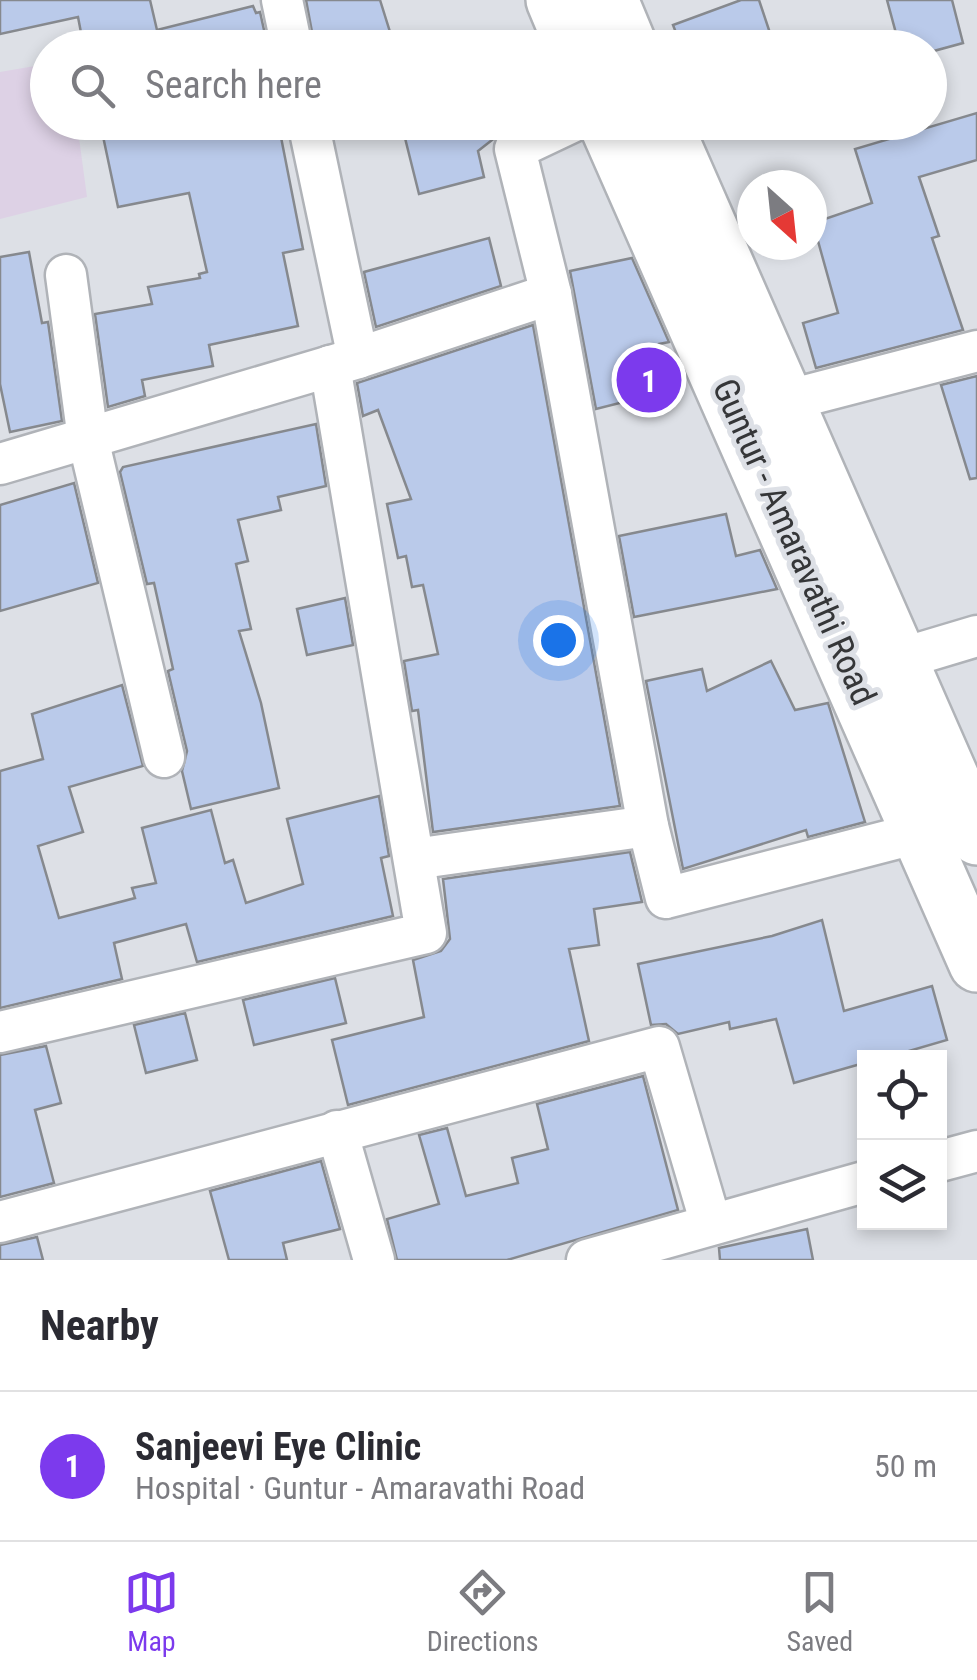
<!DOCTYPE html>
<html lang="en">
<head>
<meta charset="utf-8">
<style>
	body { margin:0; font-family:"Roboto Condensed",sans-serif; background:#f7f7f7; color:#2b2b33 }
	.controls { position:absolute; right:30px; bottom:30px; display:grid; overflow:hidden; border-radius:0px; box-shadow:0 5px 15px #0003 }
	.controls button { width:90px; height:90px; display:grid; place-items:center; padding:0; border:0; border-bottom:2px solid #e1e1e2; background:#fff; color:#2b2b33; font:50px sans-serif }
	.compass { position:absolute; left:737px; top:170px; width:90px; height:90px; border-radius:50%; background:#fff; box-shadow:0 5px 15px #0003; rotate:153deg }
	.you { position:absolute; left:558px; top:640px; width:35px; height:35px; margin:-25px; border:8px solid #fff; border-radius:50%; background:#1a73e8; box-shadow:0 0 0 15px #1a73e833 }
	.badge { display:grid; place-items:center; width:65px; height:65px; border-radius:50%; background:#7c3aed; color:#fff; font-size:32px; font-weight:700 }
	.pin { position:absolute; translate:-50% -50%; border:5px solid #fff; box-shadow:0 2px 10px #0006 }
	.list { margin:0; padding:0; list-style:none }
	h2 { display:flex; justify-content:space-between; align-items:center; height:130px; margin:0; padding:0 40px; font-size:42px }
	h2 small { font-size:32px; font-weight:400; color:#7c7c81 }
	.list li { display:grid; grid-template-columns:65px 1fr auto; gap:30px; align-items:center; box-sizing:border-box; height:150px; padding:0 40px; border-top:2px solid #e1e1e2 }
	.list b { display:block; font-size:38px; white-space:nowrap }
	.list p { margin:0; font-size:32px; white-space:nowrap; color:#7c7c81 }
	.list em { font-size:32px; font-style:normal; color:#7c7c81 }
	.icon { flex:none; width:55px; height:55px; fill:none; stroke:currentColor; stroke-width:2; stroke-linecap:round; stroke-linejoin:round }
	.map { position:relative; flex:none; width:977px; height:1260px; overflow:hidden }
	.search { position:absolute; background:#fff; box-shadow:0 5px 15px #0003; left:30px; right:30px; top:30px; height:110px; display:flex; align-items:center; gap:25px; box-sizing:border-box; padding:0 35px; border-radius:55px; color:#7c7c81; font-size:38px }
	.sheet { height:280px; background:#fff }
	nav { display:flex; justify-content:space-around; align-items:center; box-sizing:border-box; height:140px; border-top:2px solid #e1e1e2; background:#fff; font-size:28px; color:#7c7c81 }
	nav a { display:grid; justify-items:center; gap:5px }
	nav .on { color:#7c3aed }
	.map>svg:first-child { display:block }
	.education { fill:#ddd1e5 }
	.building { fill:#bacaea; stroke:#86898e; stroke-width:2.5 }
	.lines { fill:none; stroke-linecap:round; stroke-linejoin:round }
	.street-casing { stroke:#b0b3b8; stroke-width:45 }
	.primary-casing { stroke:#b0b3b8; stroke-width:60 }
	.street { stroke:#fff; stroke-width:40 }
	.primary { stroke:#fff; stroke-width:55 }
	.labels { text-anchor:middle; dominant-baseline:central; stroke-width:10; stroke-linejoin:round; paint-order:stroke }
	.street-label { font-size:35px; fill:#353638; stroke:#dde0e6 }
</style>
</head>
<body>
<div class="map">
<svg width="977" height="1260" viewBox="0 0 977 1260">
	<rect width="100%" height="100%" fill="#dde0e6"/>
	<path class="education" d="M47 64 48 122 77 123 87 197 0 219V72Z"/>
	<g class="building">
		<path d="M0 0H150L157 30 253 6 256 13 260 12 268 48H84L78 17 0 34Z"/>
		<path d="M306 0H380L395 48H315Z"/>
		<path d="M741 0H759L775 48H682L673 25Z"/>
		<path d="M887 0H952L963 43 930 52V48H900Z"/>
		<path d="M977 113V160L919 177 939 236 932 238 963 330 816 368 803 323 838 313 813 223 872 203 855 149Z"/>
		<path d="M100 122H156L157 129 184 122H278L303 249 283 253 298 326 209 345 213 366 142 380 145 396 108 407 95 314 152 304 148 287 200 278 199 274 207 272 189 193 118 207Z"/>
		<path d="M401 122H515L478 151 484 177 419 194Z"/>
		<path d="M489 238 501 286 376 327 364 272Z"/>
		<path d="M29 252 42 323 48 322 62 421 10 432 0 384V257Z"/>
		<path d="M632 258 669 342 659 344 671 390 596 409 570 271Z"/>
		<path d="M533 325 620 806 433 832 418 710 412 711 404 661 438 654 423 585 412 587 406 556 398 558 387 504 411 499 378 410 363 416 357 383Z"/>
		<path d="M977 376V478L970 479 941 385Z"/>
		<path d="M316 424 326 486 278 497 281 510 238 520 248 561 236 564 251 629 239 631 261 703 279 788 191 809 182 771 187 751 168 671 173 669 154 583 147 584 120 472 123 467Z"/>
		<path d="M74 483 98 583 0 611V505Z"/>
		<path d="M726 514 736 556 760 550 777 589 634 617 619 536Z"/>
		<path d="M345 598 353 645 307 655 297 609Z"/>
		<path d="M771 661 795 710 828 703 865 822 808 837 806 830 683 869 646 681 702 669 707 691Z"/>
		<path d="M122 685 143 766 69 787 83 832 38 846 59 918 135 898 132 888 156 883 142 828 211 810 225 863 233 860 246 903 303 884 287 819 379 796 389 856 381 858 393 916 197 962 186 924 114 943 122 979 0 1008V771L43 759 32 714Z"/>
		<path d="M630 852 642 902 594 909 599 945 569 949 589 1041 348 1105 332 1040 424 1017 413 960 441 951 450 939 443 879Z"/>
		<path d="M822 920 844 1011 932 986 947 1040 885 1058H864V1063L794 1083 776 1019 730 1029 729 1022 678 1034 666 1024 651 1025 638 964 772 936Z"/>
		<path d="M335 978 346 1023 254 1045 243 1000Z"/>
		<path d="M185 1013 197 1060 146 1073 134 1025Z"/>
		<path d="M46 1046 61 1103 35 1110 54 1183 0 1197V1055Z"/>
		<path d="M643 1076 678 1210 507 1260H397L387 1219 439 1204 419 1135 447 1128 466 1196 518 1183 512 1158 548 1149 537 1104Z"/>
		<path d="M321 1161 340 1229 283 1243 287 1260H229L210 1191Z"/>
		<path d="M807 1229 813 1260H720L719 1248Z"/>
		<path d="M37 1237 43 1260H0V1245Z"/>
	</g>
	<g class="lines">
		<g class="street-casing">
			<g id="street">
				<path d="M282 0 292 48"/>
				<path d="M308 122 358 358"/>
				<path d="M572 122 515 149 551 294 648 826 666 898 922 832"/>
				<path d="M66 275 88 439 164 757"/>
				<path d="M785 401 977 351"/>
				<path d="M0 464 358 358 551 294"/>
				<path d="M877 671 900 659 977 636"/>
				<path d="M414 859 648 826"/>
				<path d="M0 1032 426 933 330 366"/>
				<path d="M337 1131 374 1260"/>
				<path d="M940 1161 977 1151"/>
				<path d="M0 1222 659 1047 711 1224"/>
				<path d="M587 1260 864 1182"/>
			</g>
		</g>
		<g class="primary-casing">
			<g id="primary">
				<path d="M554 0 574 48"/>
				<path d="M610 0 630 48"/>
				<path d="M606 122 977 964"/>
				<path d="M663 122 977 837"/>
			</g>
		</g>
		<use href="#street" class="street"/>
		<use href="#primary" class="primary"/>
	</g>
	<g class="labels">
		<g class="street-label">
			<text transform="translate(794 542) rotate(66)">Guntur - Amaravathi Road</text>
		</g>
	</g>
</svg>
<div class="controls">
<button><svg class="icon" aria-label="locate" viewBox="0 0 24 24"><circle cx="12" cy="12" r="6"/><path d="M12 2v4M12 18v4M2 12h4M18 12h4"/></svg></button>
<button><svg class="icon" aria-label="layers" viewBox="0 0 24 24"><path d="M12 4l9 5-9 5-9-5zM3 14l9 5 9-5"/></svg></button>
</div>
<svg class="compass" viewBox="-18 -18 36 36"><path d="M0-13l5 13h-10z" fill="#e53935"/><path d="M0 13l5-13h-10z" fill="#7c7c81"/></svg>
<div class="you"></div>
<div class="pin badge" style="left:649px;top:380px">1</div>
<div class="search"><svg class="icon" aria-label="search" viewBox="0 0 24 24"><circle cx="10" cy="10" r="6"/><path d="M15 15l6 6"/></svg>Search here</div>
</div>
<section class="sheet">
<h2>Nearby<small></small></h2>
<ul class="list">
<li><span class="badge">1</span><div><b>Sanjeevi Eye Clinic</b><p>Hospital · Guntur - Amaravathi Road</p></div><em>50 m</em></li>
</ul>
</section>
<nav>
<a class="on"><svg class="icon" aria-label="map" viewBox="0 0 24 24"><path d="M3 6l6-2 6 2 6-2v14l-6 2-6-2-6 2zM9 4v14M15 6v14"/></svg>Map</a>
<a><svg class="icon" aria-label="directions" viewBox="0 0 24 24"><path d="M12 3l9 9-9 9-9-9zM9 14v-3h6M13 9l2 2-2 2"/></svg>Directions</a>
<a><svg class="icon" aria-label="saved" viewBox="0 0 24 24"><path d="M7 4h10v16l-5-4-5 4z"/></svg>Saved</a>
</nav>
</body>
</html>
